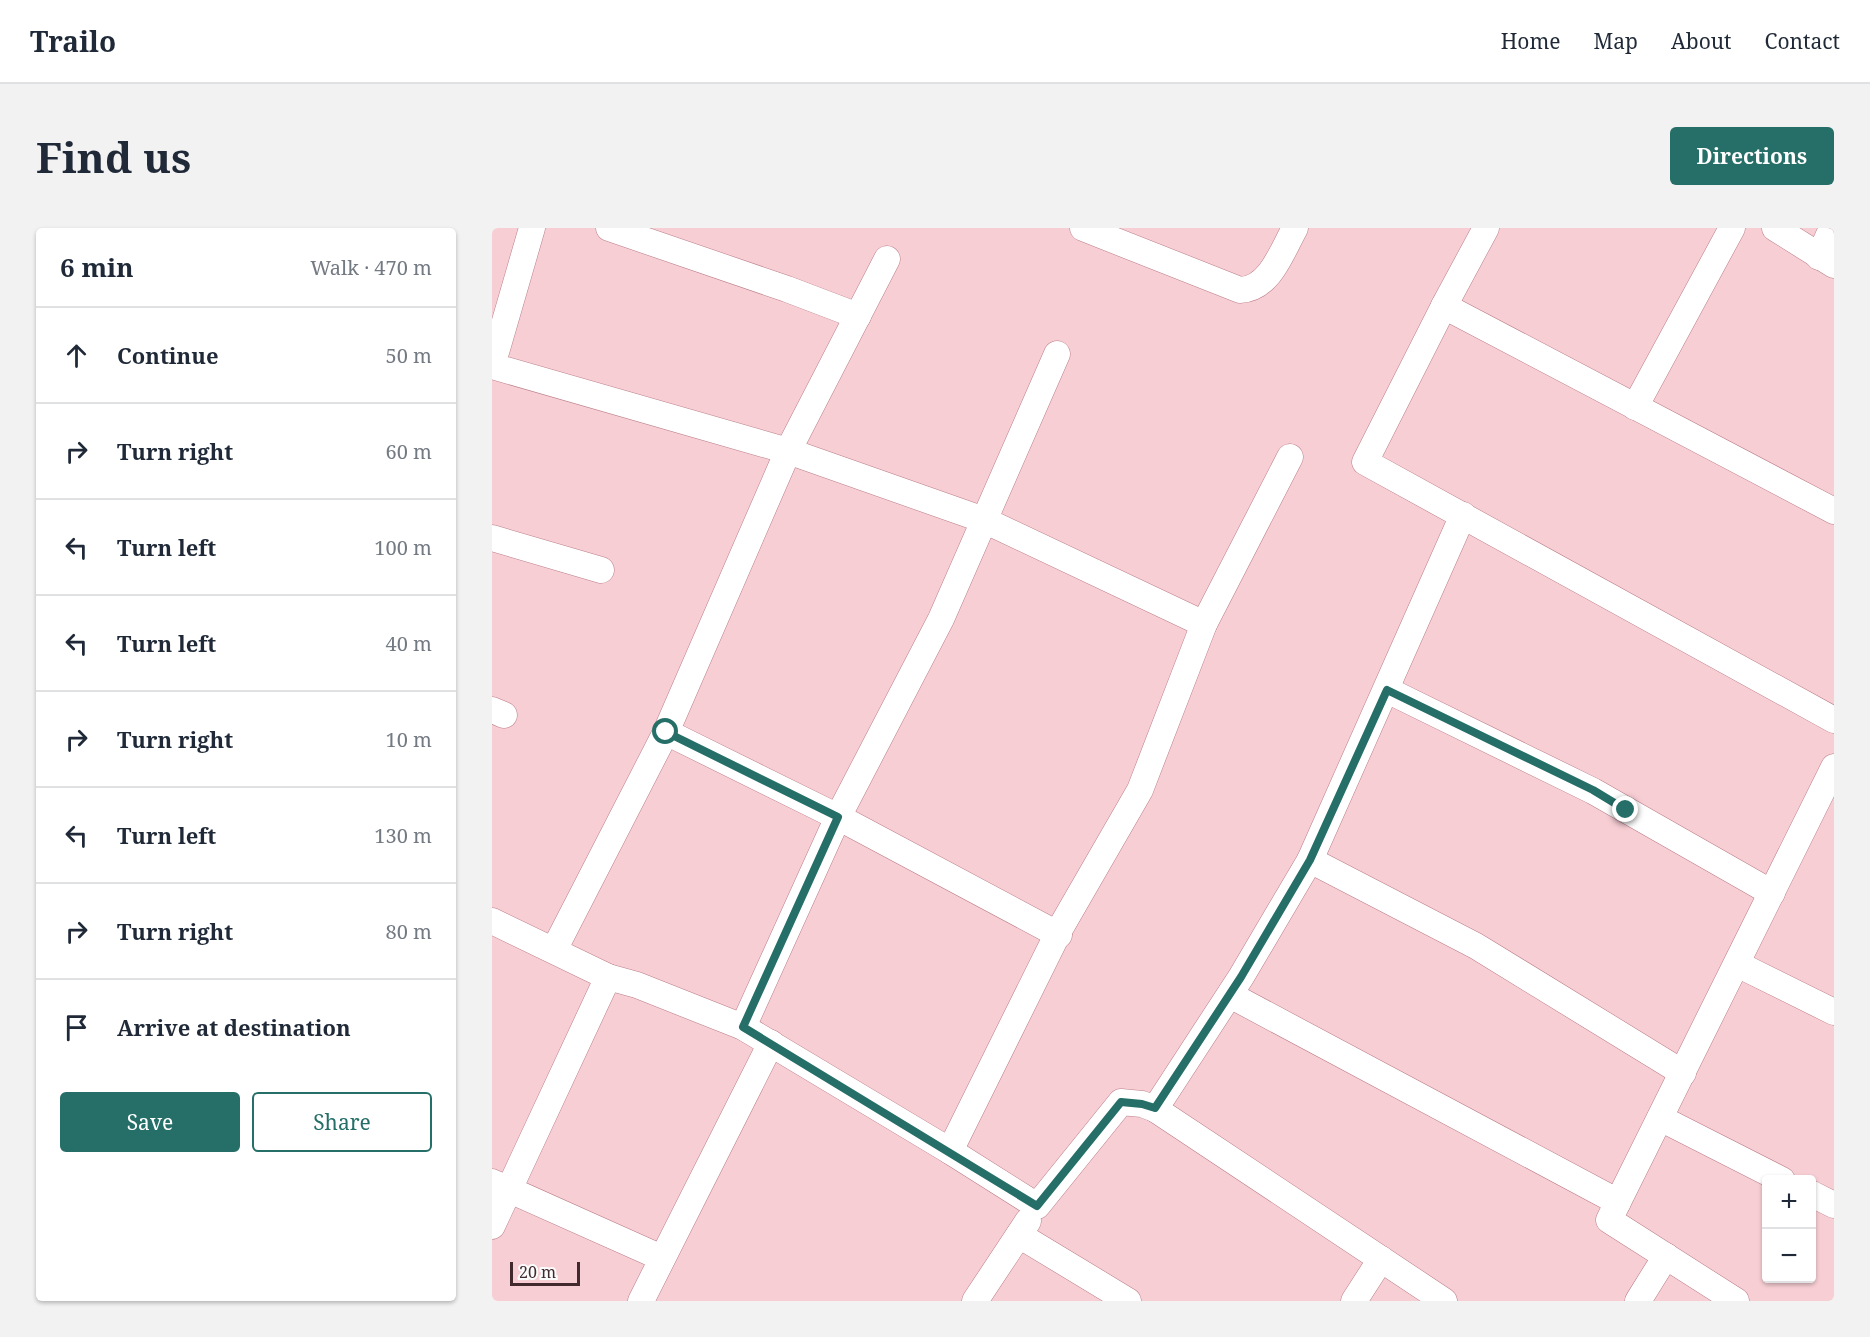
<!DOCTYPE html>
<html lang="en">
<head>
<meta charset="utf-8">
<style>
	body { margin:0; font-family:"Noto Serif",serif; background:#f2f2f3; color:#1f2937 }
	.controls { position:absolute; right:18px; bottom:18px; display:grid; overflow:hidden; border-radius:6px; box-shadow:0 2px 4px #0004 }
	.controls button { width:54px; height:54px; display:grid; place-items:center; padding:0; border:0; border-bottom:2px solid #e0e1e3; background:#fff; color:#1f2937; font:30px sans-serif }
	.scale { position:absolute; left:18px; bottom:15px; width:70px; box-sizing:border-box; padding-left:6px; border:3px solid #42292d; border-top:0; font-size:16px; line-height:21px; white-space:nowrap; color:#42292d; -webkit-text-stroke:4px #fbfbfb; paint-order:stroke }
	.stop { position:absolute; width:18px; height:18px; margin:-14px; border:4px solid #256f68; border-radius:50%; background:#fff }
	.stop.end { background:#256f68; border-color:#fff; box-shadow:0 2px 6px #0008 }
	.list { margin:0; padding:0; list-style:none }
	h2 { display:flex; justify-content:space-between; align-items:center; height:78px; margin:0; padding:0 24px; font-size:26px }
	h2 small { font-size:20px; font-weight:400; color:#747a83 }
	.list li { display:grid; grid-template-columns:39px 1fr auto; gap:18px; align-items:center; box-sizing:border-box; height:96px; padding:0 24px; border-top:2px solid #e0e1e3 }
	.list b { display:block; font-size:22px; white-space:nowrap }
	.list em { font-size:20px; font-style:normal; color:#747a83 }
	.actions { display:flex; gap:12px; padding:18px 24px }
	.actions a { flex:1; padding:14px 0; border:2px solid #256f68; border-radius:6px; text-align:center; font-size:21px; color:#256f68 }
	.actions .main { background:#256f68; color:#fff }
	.icon { flex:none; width:33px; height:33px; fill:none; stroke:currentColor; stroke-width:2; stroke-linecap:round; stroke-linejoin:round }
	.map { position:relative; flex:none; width:1342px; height:1073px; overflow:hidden; border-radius:6px }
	header { display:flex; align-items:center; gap:36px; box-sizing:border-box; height:84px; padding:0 30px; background:#fff; border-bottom:2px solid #e0e1e3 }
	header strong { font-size:28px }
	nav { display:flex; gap:33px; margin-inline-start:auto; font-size:21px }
	.intro { display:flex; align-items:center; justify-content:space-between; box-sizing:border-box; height:144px; padding:0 36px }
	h1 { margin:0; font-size:42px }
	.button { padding:15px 27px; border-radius:6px; background:#256f68; color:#fff; font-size:21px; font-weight:700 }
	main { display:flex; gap:36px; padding:0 36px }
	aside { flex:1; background:#fff; border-radius:6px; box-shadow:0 2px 4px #0004 }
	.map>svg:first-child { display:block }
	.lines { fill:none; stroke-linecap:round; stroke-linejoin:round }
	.street-casing { stroke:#bb7e89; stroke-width:27 }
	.street { stroke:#fff; stroke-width:26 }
	.route { stroke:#256f68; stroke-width:8 }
</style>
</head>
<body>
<header>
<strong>Trailo</strong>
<nav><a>Home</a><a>Map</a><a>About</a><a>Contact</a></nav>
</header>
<div class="intro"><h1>Find us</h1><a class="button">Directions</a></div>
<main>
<aside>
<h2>6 min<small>Walk · 470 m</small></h2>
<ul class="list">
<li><svg class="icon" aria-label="ahead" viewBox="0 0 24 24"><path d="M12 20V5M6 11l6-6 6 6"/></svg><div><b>Continue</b></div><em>50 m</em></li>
<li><svg class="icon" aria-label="right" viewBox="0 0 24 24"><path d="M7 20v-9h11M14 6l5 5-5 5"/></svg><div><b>Turn right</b></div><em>60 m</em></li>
<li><svg class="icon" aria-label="left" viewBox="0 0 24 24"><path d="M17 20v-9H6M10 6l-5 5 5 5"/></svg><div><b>Turn left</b></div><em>100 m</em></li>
<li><svg class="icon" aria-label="left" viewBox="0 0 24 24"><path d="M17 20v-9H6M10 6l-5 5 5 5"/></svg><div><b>Turn left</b></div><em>40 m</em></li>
<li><svg class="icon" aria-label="right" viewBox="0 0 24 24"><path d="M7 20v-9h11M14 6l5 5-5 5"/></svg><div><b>Turn right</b></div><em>10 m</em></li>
<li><svg class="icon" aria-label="left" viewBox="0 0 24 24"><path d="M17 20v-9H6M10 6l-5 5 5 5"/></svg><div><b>Turn left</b></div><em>130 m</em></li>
<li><svg class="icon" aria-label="right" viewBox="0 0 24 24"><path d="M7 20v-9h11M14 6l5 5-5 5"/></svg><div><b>Turn right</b></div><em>80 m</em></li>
<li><svg class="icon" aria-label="arrive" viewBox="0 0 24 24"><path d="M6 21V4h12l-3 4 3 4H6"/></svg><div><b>Arrive at destination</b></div></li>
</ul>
<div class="actions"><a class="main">Save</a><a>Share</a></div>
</aside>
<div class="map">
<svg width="1342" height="1073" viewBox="0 0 1342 1073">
	<rect width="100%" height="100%" fill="#f7ced4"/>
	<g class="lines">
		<g class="street-casing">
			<g id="street">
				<path d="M117 0 295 61 366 88"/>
				<path d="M591 0 748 62C778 61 790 23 803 0"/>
				<path d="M994 0 952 78 1342 283"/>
				<path d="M1283 0 1342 37"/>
				<path d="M1327 29 1340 0"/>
				<path d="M952 78 873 234 1342 492"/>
				<path d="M0 138 296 223 492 292 712 396"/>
				<path d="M0 138 40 0"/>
				<path d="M1143 179 1240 0"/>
				<path d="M0 310 109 342"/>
				<path d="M895 462 1101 563 1280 665"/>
				<path d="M0 482 12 487"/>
				<path d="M174 504 346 589 567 707"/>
				<path d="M818 632 971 287"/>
				<path d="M0 693 116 749 145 757 251 799 458 923 569 699 648 562 712 396 798 229"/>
				<path d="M62 722 174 504 296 223 395 31"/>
				<path d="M1245 736 1342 784"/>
				<path d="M738 767 1126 974"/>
				<path d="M251 799 346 589 449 391 565 126"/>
				<path d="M663 881 952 1073"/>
				<path d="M1168 890 1290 952"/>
				<path d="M458 923 545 978 629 874 650 876 663 881 749 749 818 632 984 718 1191 845"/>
				<path d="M0 954 170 1030"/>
				<path d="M1320 966 1342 977"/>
				<path d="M0 998 116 749"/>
				<path d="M527 1007 636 1073"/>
				<path d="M149 1073 279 815"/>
				<path d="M483 1073 536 993"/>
				<path d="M862 1073 889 1031"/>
				<path d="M1146 1073 1174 1028"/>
				<path d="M1244 1073 1117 992 1342 539"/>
			</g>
		</g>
		<use href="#street" class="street"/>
	</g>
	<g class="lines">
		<path class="route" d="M174 504 346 589 251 799 545 978 629 874 650 876 663 880 749 749 818 632 895 462 1101 562 1134 582"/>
	</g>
</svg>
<div class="controls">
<button>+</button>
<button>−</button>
</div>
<div class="scale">20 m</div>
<div class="stop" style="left:174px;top:504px"></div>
<div class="stop end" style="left:1134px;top:582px"></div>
</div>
</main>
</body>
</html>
